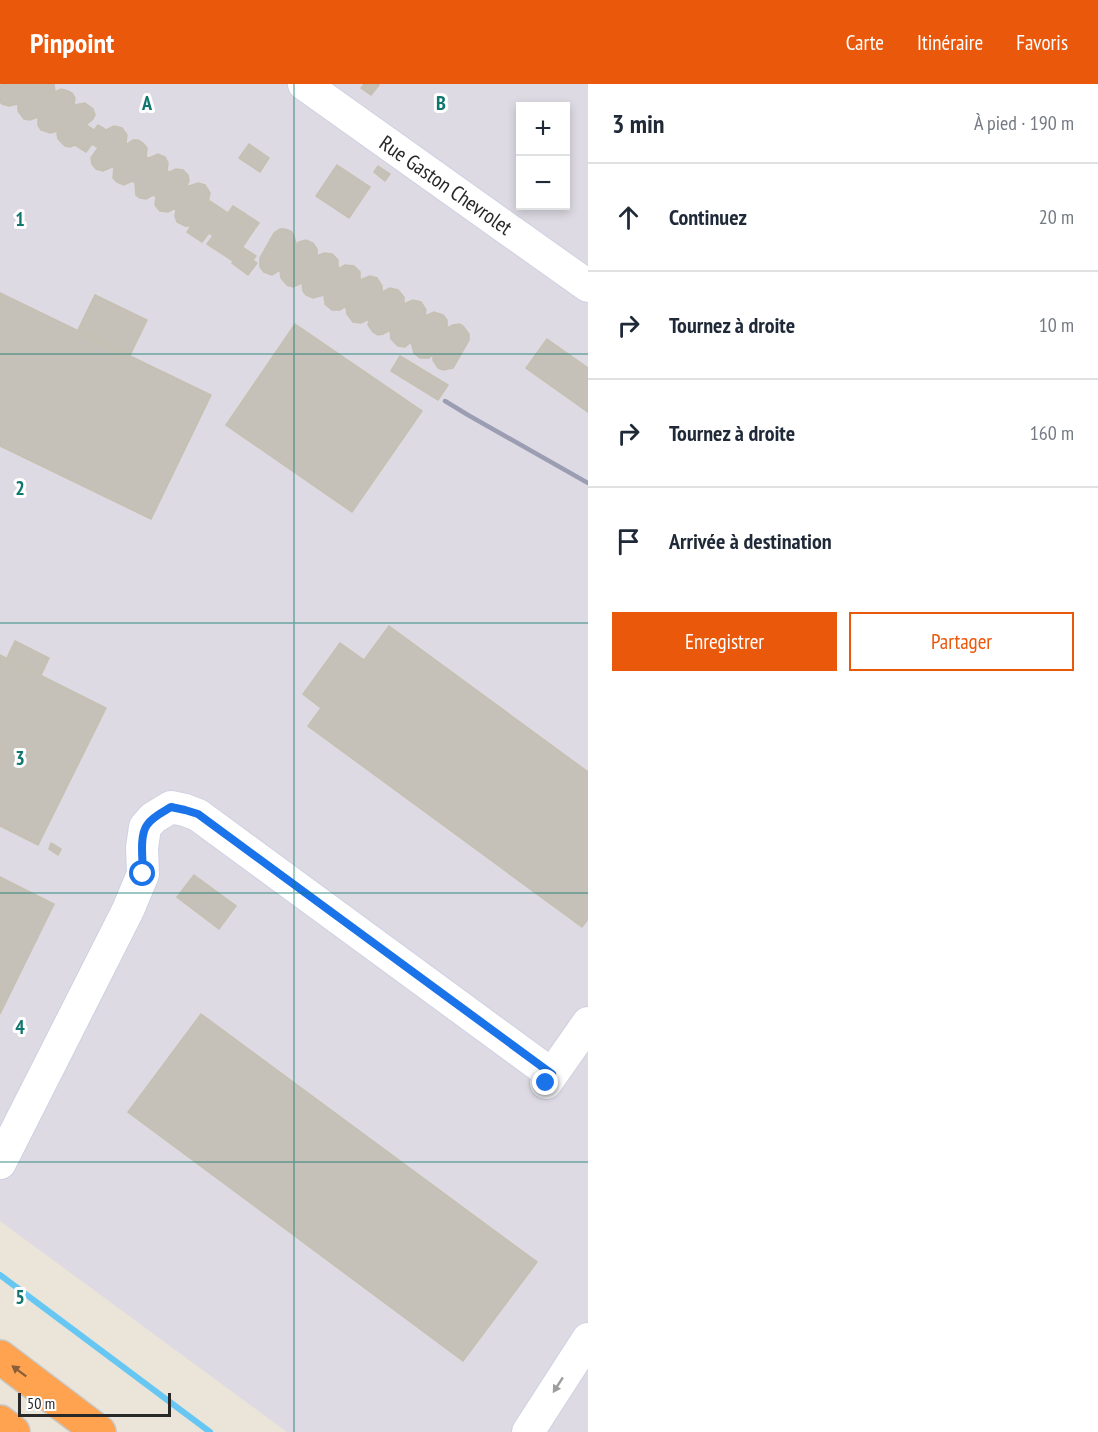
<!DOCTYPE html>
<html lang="fr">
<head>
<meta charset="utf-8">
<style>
	body { margin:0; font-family:"PT Sans Narrow",sans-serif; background:#f6f6f7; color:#1f2937 }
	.controls { position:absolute; right:18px; top:18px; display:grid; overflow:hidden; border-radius:0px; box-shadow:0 3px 9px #0003 }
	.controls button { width:54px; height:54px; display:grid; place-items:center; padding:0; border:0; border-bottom:2px solid #e0e1e3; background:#fff; color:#1f2937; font:30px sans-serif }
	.scale { position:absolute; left:18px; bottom:15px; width:153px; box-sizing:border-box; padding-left:6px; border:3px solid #282828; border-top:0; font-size:16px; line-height:21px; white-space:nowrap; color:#282828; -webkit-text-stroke:4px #fff; paint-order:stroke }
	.stop { position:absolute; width:18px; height:18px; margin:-14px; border:4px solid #1a73e8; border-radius:50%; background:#fff }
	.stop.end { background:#1a73e8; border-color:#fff; box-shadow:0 2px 6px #0008 }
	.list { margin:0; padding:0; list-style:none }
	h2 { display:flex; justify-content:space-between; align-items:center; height:78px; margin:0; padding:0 24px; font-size:26px }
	h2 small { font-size:20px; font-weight:400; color:#747a83 }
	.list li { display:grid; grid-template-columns:39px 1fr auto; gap:18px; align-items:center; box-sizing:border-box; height:108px; padding:0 24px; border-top:2px solid #e0e1e3 }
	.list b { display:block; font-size:22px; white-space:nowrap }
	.list em { font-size:20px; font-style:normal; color:#747a83 }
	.actions { display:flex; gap:12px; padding:18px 24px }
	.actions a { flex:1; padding:14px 0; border:2px solid #ea580c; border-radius:0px; text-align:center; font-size:21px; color:#ea580c }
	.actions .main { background:#ea580c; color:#fff }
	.icon { flex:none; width:33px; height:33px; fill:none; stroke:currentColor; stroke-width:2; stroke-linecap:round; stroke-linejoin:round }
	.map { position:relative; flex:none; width:588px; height:1348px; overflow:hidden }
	header { display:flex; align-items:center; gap:36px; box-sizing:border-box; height:84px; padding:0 30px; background:#ea580c; color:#fff }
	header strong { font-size:28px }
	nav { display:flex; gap:33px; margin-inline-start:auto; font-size:21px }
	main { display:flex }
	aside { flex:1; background:#fff }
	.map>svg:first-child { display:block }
	.industrial { fill:#dddae3; fill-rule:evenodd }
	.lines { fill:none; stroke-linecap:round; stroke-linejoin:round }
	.stream { stroke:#66c7f3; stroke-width:6 }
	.building { fill:#c6c1b8; stroke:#c6c0b2; stroke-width:1.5 }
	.minor-casing { stroke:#ced1e2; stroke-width:34 }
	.highway-casing { stroke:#c7c7c7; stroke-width:36 }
	.minor { stroke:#fff; stroke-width:32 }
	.highway { stroke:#ffa350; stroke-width:33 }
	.rail { stroke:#9b9eb3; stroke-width:4.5 }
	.oneway { fill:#895f3a }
	.oneway2 { fill:#9e9e9e }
	.route { stroke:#1a73e8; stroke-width:8 }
	.grid { fill:none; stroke:#0f766e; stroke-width:1.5; stroke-opacity:0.55 }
	.labels { text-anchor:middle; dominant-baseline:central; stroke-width:6; stroke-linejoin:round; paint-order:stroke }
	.street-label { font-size:21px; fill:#282828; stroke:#fff }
	.grid-label { font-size:20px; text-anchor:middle; font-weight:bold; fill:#0f766e; stroke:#fff; stroke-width:6; stroke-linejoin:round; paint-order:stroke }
</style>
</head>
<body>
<header>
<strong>Pinpoint</strong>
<nav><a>Carte</a><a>Itinéraire</a><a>Favoris</a></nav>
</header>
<main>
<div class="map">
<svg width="588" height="1348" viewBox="0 0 588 1348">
	<rect width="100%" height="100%" fill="#ebe4d8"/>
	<path class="industrial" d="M0 0H588V1348H287L0 1137ZM520 22H566V122H520Z"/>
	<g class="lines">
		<path class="stream" d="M0 1191 210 1348"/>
	</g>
	<g class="building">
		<path d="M2 0H54L55 8 61 5 68 7 72 9 75 14 74 21 85 19 93 25 95 31 93 35 86 41 94 46 98 41 106 46 114 42 122 44 127 51 126 59 127 60 133 56H138L143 59 147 64 146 73 149 74 158 70 165 73 168 79 167 87 170 88 176 85 183 86 188 91 189 97 187 101 189 102 198 99 205 101 210 109 208 118 209 119 210 117 228 129 233 122 244 129 239 136 254 146 233 177 207 160 213 152 209 149 202 158 187 148 191 142H185L177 138 175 132 176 126 175 124 168 128 160 127 155 121 156 113 153 111 146 115 140 114 136 111 135 99 132 97 124 101 117 98 113 94 114 84 112 83 103 87 96 85 92 80 91 74 98 64 92 60 86 68 75 61 70 63 65 62 58 55 57 50 58 47 50 49 41 46 38 41V33L30 36 24 35 18 27V20L9 22 2 20 0 18V2Z"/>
		<path d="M364 0H378L379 1 371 11 361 4Z"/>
		<path d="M249 60 269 74 260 88 239 74Z"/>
		<path d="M337 81 370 103 349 134 316 112Z"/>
		<path d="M378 82 390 90 385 97 374 88Z"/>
		<path d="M244 129 259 139 254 146 239 136Z"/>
		<path d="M280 145H285L291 147 294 152 296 160 299 158 306 156 313 159 317 165V172L324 169 332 170 338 176V185L345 181 354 182 360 188V196L370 192 377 194 382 202V208L390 204 398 206 404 213V220L413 216 421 218 426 226 425 232 434 228 443 231 447 236V244L453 241 460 240 463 242 469 250V256L453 284 443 286 438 284 433 276V270L429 274H420L414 269 411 258 405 263 398 262 391 255 390 246 383 250 378 251 373 248 368 241 369 235 361 239 353 238 347 230 346 222 340 226H332L325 220 324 211 313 214 306 211 303 207 302 199 293 203 287 201 281 194 280 186 272 191 264 188 260 183V174L274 149Z"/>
		<path d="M242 163 256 172 253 176 240 167Z"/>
		<path d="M240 167 257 179 248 191 232 179Z"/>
		<path d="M0 209 211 311 151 435 0 362Z"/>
		<path d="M95 211 147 236 130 271 78 246Z"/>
		<path d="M295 240 422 327 352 428 226 341Z"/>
		<path d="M547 255 588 284V328L526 284Z"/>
		<path d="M400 272 448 301 438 316 391 287Z"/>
		<path d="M389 542 588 688V835L582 843 308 642 321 624 303 610 340 559 364 576Z"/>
		<path d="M15 557 49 574 41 591 7 574Z"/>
		<path d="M0 571 106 624 38 761 0 742Z"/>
		<path d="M51 759 61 765 58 771 49 765Z"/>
		<path d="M194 791 236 822 219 845 177 813Z"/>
		<path d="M0 793 54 820 0 930Z"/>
		<path d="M201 930 537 1178 463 1277 128 1028Z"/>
	</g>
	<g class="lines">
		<g class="minor-casing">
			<g id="minor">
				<path d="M304 0 588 202"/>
				<path d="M546 999 588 939"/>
				<path d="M0 1079 128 826 143 790 142 764 145 743 153 734 171 723 185 726 198 731 551 990"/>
				<path d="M528 1348 588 1255"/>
			</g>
		</g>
		<g class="highway-casing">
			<g id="highway">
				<path d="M0 1273 99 1348"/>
				<path d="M0 1338 13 1348"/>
			</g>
		</g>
		<use href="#minor" class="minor"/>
		<use href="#highway" class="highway"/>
		<path class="rail" d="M445 317 468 331 588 399"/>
	</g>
	<defs><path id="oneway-solid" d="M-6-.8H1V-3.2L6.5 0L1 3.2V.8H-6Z" transform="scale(1.5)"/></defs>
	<use class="oneway" href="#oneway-solid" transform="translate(19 1287) rotate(-143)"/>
	<use class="oneway2" href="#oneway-solid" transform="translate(558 1301) rotate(123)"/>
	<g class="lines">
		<path class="route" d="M143 790C143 777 139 752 147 741 152 733 163 728 171 723L185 726 198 730 552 990 546 999"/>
	</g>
	<path class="grid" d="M294 0V1348M0 270H588M0 539H588M0 809H588M0 1078H588"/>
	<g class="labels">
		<g class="street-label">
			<text transform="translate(446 101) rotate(35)">Rue Gaston Chevrolet</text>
		</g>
	</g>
	<g class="grid-label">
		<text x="147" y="26">A</text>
		<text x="441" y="26">B</text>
		<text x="20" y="142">1</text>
		<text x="20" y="411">2</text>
		<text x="20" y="681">3</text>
		<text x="20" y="950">4</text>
		<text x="20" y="1220">5</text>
	</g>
</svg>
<div class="controls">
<button>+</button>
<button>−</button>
</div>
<div class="scale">50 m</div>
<div class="stop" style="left:143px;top:790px"></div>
<div class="stop end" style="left:546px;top:999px"></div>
</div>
<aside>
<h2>3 min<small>À pied · 190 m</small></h2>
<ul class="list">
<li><svg class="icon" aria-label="ahead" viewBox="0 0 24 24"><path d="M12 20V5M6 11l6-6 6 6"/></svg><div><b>Continuez</b></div><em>20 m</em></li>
<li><svg class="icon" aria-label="right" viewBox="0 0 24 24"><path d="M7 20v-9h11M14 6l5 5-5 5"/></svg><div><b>Tournez à droite</b></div><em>10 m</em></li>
<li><svg class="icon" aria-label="right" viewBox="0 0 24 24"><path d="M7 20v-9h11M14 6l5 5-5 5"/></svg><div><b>Tournez à droite</b></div><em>160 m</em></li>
<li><svg class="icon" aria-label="arrive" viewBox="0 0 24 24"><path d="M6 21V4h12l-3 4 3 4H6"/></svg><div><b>Arrivée à destination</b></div></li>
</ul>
<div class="actions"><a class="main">Enregistrer</a><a>Partager</a></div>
</aside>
</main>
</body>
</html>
